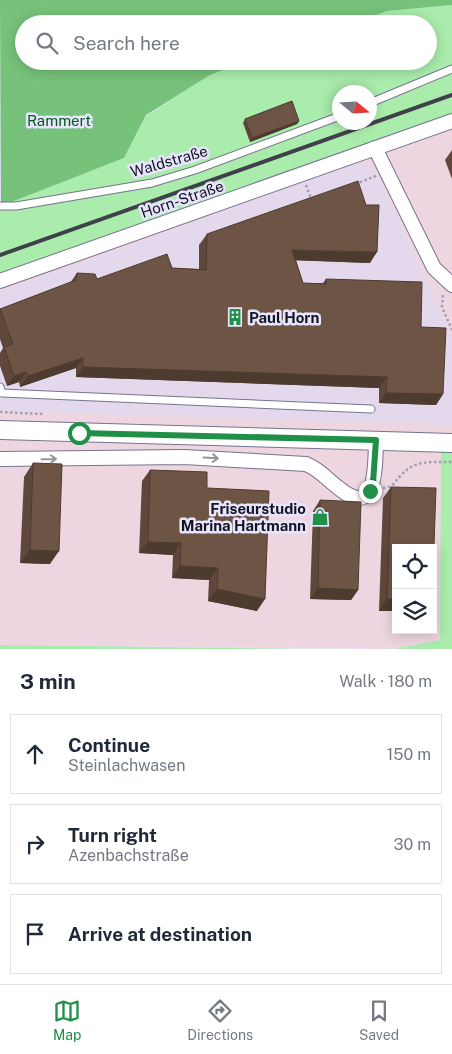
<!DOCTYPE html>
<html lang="en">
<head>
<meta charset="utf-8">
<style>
	body { margin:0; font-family:"Public Sans",sans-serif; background:#f6f6f7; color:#1f2937 }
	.controls { position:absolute; right:15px; bottom:15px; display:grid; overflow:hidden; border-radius:0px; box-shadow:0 2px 12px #0003 }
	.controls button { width:45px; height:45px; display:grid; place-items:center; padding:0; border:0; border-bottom:1px solid #e0e1e3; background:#fff; color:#1f2937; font:25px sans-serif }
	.compass { position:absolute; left:332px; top:85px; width:45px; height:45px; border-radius:50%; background:#fff; box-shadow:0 2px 12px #0003; rotate:108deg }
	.stop { position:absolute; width:15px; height:15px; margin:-11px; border:4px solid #208f48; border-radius:50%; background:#fff }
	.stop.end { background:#208f48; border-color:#fff; box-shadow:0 1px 5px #0008 }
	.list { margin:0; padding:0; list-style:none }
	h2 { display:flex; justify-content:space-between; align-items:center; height:65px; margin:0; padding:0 20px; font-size:21px }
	h2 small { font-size:16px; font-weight:400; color:#747a83 }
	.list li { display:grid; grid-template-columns:32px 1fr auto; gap:15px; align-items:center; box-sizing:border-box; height:80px; margin:0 10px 10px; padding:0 10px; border:1px solid #e0e1e3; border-radius:0px }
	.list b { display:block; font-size:19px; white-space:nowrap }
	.list p { margin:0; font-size:16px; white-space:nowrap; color:#747a83 }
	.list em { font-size:16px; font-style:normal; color:#747a83 }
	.icon { flex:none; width:28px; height:28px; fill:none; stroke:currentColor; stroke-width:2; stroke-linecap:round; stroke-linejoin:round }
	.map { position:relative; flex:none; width:452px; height:649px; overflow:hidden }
	.search { position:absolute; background:#fff; box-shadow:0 2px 12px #0003; left:15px; right:15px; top:15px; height:55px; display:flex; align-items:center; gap:12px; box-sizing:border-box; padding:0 18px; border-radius:28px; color:#747a83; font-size:19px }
	.sheet { height:335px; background:#fff }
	nav { display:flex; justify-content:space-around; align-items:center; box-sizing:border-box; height:70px; border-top:1px solid #e0e1e3; background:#fff; font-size:14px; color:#747a83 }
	nav a { display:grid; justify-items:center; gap:2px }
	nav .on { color:#208f48 }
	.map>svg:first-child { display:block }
	.commercial { fill:#eed6e0; fill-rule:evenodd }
	.industrial { fill:#e4d8ec }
	.green { fill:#a9ecac; fill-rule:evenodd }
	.forest { fill:#76c27a }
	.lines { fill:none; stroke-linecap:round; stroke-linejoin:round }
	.service-casing { stroke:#76738f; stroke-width:9 }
	.minor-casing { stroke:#76738f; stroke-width:16 }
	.tertiary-casing { stroke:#76738f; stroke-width:20 }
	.path { stroke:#a29fb3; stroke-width:2.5; stroke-dasharray:2.5 2.5; stroke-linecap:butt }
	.service { stroke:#fff; stroke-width:7 }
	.minor { stroke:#fff; stroke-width:14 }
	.tertiary { stroke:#fff; stroke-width:18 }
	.rail { stroke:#403f4c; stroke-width:4 }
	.wall { fill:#5f483b }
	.shaded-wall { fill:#4d3b30 }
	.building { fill:#6e5445; stroke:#4d3b30 }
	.oneway { stroke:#96959a }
	.route { stroke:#208f48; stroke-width:6 }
	.labels { text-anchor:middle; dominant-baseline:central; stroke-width:5; stroke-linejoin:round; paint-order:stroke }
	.park-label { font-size:15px; fill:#045c19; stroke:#e7e4fd }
	.street-label { font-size:15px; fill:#15141e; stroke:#e7e4fd }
	.poi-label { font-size:15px; font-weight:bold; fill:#15141e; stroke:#e7e4fd; text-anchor:start }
</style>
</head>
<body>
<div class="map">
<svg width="452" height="649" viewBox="0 0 452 649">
	<rect width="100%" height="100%" fill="#e7e4fd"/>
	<path class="commercial" d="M452 121V443H441L440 640 394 649 0 645V281ZM396 548H433V630H396Z"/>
	<path class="industrial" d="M355 163 375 169 452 337V425L0 411V292Z"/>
	<g class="green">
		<path d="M452 5V121L0 281V206L124 158 146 116 210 75 247 61H428V24H351L387 11ZM340 92H370V122H340Z"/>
		<path d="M441 442 452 443V649H394L440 640Z"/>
		<path d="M0 645 307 649H0Z"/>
	</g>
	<path class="forest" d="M0 0H452V5L387 11 351 24H24V61H247L210 75 146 115 124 158 1 206Z"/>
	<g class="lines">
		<g class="service-casing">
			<g id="service">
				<path d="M370 103 452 69"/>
				<path d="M0 206H16L152 183 195 170 340 116"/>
				<path d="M0 387 2 393 371 409"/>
			</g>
		</g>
		<g class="minor-casing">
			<g id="minor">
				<path d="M375 148 434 268 452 285"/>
				<path d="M0 281 452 121"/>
				<path d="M0 459 184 457 306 464C321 470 327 480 340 489 378 520 375 463 376 441"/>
			</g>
		</g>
		<g class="tertiary-casing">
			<path id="tertiary" d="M0 430 452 443"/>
		</g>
		<g class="path">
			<path d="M355 184 376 176"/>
			<path d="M306 185 312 201"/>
			<path d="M443 295 442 307 452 330"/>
			<path d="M0 412 43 414"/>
			<path d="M383 488 392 486C411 460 421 462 452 462"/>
		</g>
		<use href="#service" class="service"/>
		<use href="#minor" class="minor"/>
		<use href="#tertiary" class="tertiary"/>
		<path class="rail" d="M0 255 452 95"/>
	</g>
	<g class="wall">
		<path d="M245 119 299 121 297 124 250 142 243 123Z"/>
		<path d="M452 150V179L445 160Z"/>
		<path d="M207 234 370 263 296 260 303 283H323L326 279 421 327 443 394 436 405 379 403V388L76 377V368L20 387 19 382 7 386 0 366V353L3 348 0 339V309L70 283 77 273 97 279 172 268 199 269V245Z"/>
		<path d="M33 463 50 564 20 563 24 477Z"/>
		<path d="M150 470 207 488 257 611 208 601 209 580 172 578 173 555 139 553 142 481Z"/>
		<path d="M391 487 396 548V611H379L383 498Z"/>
		<path d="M320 500 358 590 351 600 310 599 313 511Z"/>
	</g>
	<g class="shaded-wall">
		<path d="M299 121 297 124 250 142 252 138Z"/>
		<path d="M292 250 377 252 370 263 285 260Z"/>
		<path d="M83 358 76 368 20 387 28 376Z"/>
		<path d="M83 367 387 377 379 388 76 377Z"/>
		<path d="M26 372 19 382 7 386 14 376Z"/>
		<path d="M386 393 443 394 436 405 379 403Z"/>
		<path d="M148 542 181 543 173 555 139 553Z"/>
		<path d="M30 550 59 551 50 564 20 563Z"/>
		<path d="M180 566 218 568 209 580 172 578Z"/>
		<path d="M318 588 358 590 351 600 310 599Z"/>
		<path d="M217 589 265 599 257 611 208 601Z"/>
		<path d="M387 599H396V611H379Z"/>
	</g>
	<g class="building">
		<path d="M292 101 299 121 252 138 245 119Z"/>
		<path d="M358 181 366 205H379L377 252 292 250 303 283 326 284V279L422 282 421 327 446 328 443 394 386 393 387 377 83 367V358L28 376 26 372 14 376 4 347 13 344 0 309 76 280 77 273 95 274 97 279 167 254 172 268 206 270 207 234Z"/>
		<path d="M33 463 62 464 59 551 30 550Z"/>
		<path d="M150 470 207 472V488L269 491 265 599 217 589 218 568 180 566 181 543 148 542Z"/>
		<path d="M391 487 436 488 433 574V548H396V599H387Z"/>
		<path d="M320 500 361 502 358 590 318 588Z"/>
	</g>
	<defs><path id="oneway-shaft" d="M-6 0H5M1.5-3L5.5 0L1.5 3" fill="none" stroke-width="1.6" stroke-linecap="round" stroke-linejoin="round" transform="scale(1.25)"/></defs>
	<g class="oneway">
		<use href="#oneway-shaft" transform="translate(211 458) rotate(3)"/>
		<use href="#oneway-shaft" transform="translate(49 459) rotate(-1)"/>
	</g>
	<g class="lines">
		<path class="route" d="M79 433 376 440 373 483 370 491"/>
	</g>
	<defs>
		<g id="building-bare" transform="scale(1.35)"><path d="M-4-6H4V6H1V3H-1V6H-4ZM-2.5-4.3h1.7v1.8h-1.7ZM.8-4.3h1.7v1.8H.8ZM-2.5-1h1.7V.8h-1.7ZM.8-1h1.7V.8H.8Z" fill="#208f48" stroke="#e7e4fd" stroke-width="2.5" paint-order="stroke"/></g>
		<g id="shop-bare" transform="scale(1.35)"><path d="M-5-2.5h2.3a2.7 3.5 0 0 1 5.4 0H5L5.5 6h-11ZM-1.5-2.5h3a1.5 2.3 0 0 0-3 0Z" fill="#208f48" stroke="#e7e4fd" stroke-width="2.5" paint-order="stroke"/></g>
	</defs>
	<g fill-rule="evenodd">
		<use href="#building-bare" x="235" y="317"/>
		<use href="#shop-bare" x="320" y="517"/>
	</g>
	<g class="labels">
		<g class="park-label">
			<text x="59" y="120">Rammert</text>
		</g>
		<g class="street-label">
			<text transform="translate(169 161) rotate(-16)">Waldstraße</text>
			<text transform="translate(182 199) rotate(-19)">Horn-Straße</text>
		</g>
		<g class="poi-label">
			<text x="249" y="317">Paul Horn</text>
			<text x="306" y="508" text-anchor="end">Friseurstudio<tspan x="306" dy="17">Marina Hartmann</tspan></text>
		</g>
	</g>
</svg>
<div class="controls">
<button><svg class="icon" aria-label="locate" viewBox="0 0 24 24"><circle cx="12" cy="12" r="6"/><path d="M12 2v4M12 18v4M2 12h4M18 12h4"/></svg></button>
<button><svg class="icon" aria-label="layers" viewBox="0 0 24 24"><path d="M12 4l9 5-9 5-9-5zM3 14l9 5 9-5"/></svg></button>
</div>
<svg class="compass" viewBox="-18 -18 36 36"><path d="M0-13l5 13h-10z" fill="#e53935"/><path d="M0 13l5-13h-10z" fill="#747a83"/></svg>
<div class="stop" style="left:79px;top:433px"></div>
<div class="stop end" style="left:370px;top:491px"></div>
<div class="search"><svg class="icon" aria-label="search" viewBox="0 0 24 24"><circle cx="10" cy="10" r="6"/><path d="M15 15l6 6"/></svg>Search here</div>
</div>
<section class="sheet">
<h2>3 min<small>Walk · 180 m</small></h2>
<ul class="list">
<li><svg class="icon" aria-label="ahead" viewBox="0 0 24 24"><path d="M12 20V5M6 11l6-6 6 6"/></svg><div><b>Continue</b><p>Steinlachwasen</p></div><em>150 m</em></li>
<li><svg class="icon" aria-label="right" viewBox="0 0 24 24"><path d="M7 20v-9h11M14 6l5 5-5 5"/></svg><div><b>Turn right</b><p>Azenbachstraße</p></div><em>30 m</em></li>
<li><svg class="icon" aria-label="arrive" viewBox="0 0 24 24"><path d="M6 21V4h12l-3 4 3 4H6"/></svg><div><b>Arrive at destination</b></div></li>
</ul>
</section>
<nav>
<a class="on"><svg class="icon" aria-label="map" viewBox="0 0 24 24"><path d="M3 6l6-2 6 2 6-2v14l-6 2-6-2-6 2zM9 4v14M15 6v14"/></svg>Map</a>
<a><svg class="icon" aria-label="directions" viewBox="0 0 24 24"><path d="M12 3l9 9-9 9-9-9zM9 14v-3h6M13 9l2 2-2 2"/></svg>Directions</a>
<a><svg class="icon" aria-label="saved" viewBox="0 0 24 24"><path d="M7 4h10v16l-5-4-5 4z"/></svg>Saved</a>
</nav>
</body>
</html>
